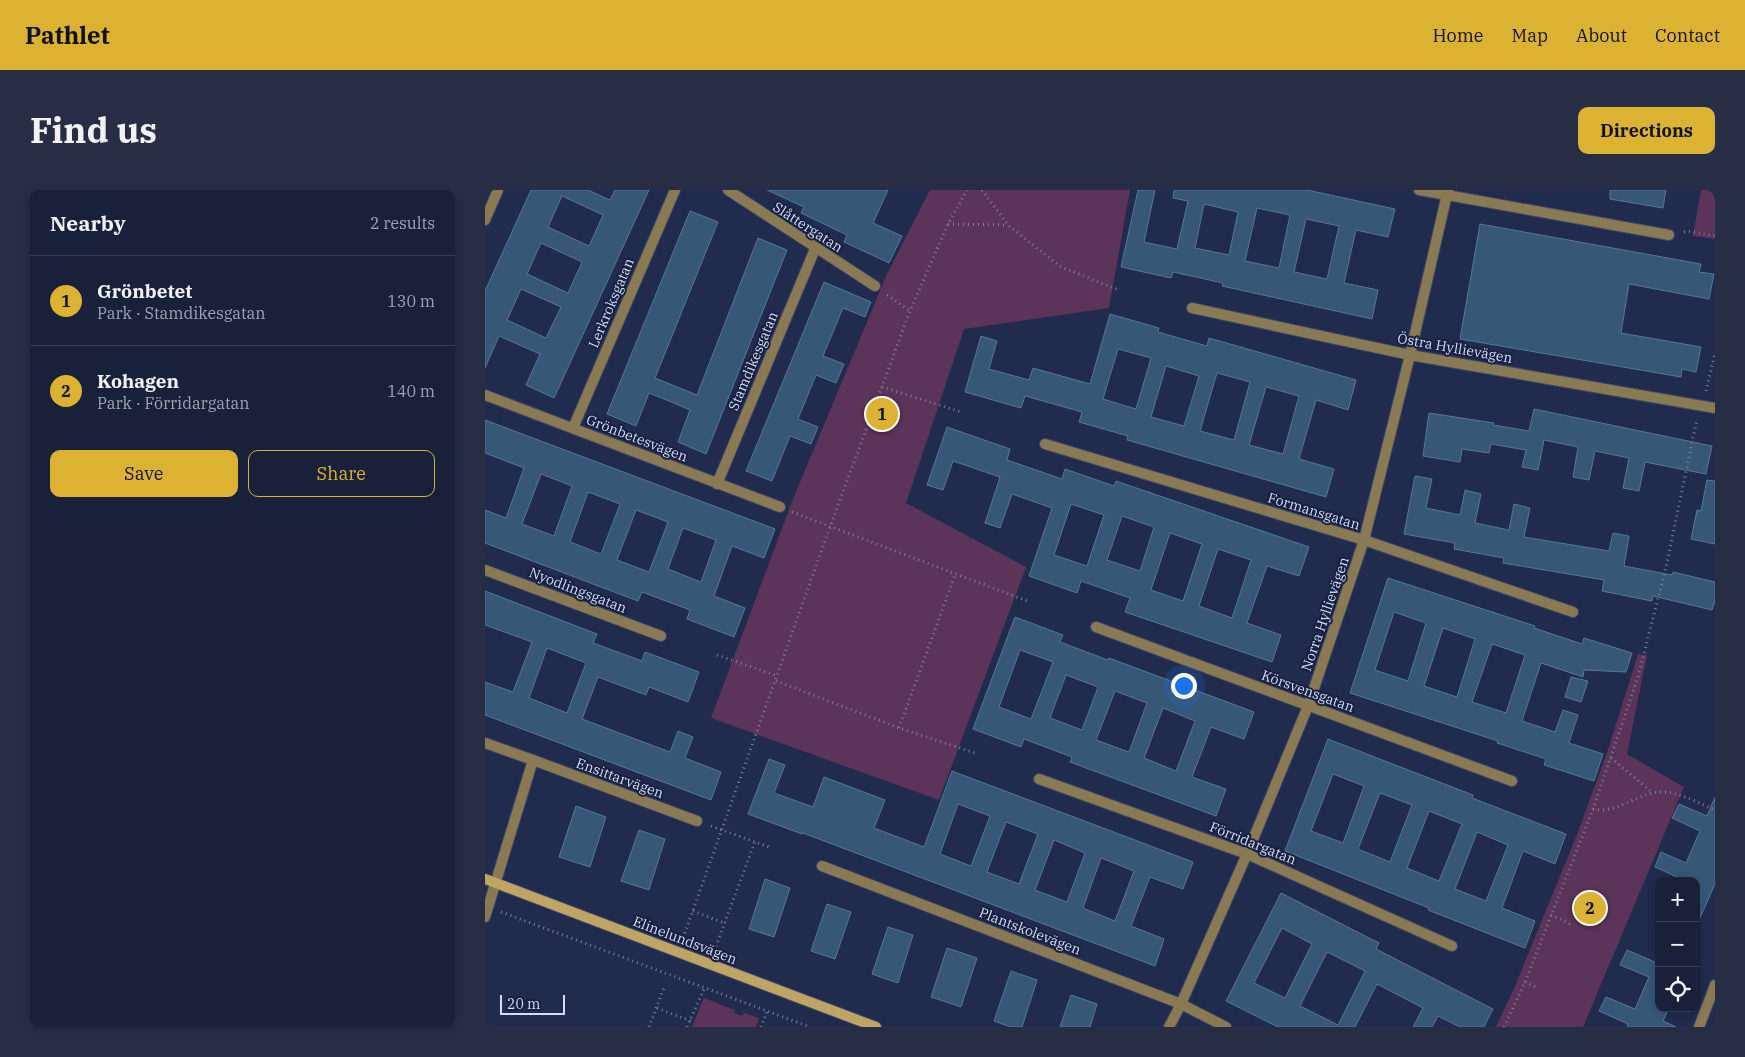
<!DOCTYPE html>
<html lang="en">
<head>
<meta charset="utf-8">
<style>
	body { margin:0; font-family:"IBM Plex Serif",serif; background:#262d45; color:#f1f3f6 }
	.controls { position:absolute; right:15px; bottom:15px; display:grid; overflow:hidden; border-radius:10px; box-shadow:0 2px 8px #0003 }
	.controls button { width:45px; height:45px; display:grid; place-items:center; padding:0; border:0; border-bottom:1px solid #373e54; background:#19203a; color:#f1f3f6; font:25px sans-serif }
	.scale { position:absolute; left:15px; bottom:12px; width:65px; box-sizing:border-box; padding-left:5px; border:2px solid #d5ddf4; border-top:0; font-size:14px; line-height:18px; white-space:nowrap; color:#d5ddf4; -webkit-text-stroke:4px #182143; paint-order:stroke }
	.you { position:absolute; left:698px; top:495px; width:18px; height:18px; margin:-12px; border:4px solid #fff; border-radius:50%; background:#1a73e8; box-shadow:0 0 0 8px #1a73e833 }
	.badge { display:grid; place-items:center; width:32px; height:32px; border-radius:50%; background:#dcb233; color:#111; font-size:16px; font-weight:700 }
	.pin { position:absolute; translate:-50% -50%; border:2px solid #fff; box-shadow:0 1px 5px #0006 }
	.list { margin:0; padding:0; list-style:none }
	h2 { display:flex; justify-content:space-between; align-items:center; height:65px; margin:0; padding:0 20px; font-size:21px }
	h2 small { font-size:16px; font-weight:400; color:#9fa3af }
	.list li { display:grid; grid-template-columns:32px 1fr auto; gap:15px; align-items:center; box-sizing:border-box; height:90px; padding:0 20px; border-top:1px solid #373e54 }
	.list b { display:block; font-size:19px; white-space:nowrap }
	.list p { margin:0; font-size:16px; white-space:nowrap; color:#9fa3af }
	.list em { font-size:16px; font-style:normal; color:#9fa3af }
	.actions { display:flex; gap:10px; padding:15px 20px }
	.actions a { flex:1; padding:11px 0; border:1px solid #dcb233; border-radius:10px; text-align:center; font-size:18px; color:#dcb233 }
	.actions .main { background:#dcb233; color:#111 }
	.icon { flex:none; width:28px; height:28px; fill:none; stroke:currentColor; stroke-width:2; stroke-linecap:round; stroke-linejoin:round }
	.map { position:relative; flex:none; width:1230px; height:837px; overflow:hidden; border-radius:10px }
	header { display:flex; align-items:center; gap:30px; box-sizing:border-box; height:70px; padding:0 25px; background:#dcb233; color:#111 }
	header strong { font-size:24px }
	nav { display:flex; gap:28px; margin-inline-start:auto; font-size:18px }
	.intro { display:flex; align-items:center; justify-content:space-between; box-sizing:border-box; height:120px; padding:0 30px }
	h1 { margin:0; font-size:35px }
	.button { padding:12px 22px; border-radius:10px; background:#dcb233; color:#111; font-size:18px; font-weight:700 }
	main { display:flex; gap:30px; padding:0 30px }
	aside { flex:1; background:#19203a; border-radius:10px; box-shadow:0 2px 8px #0003 }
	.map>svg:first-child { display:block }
	.green { fill:#5c3459 }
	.building { fill:#375777; stroke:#567798; fill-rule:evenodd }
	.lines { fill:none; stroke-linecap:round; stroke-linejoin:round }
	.street-casing { stroke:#3e4769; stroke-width:12 }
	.secondary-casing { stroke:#3e4769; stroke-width:12 }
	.path { stroke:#767f9c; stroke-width:3; stroke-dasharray:1 4; stroke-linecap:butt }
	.street { stroke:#897a53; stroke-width:10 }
	.secondary { stroke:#bea564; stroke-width:10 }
	.labels { text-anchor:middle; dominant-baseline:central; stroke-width:4; stroke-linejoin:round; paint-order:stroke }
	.street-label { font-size:14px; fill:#d5ddf4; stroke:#182143 }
</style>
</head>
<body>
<header>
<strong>Pathlet</strong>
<nav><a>Home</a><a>Map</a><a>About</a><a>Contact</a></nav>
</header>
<div class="intro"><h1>Find us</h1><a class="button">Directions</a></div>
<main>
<aside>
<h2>Nearby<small>2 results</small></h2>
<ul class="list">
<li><span class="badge">1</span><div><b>Grönbetet</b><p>Park · Stamdikesgatan</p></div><em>130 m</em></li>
<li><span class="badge">2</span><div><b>Kohagen</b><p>Park · Förridargatan</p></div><em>140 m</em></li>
</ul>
<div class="actions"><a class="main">Save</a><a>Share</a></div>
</aside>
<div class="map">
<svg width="1230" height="837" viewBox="0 0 1230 837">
	<rect width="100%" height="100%" fill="#212b4e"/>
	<g class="green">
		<path d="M445 0H645L624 118 479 139 421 313 541 377 454 610 226 528 308 309 402 84Z"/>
		<path d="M1216 0H1230V49L1208 46Z"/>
		<path d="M1153 464 1162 465 1142 564 1199 597 1098 837H1011L1031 794 1093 642 1124 557Z"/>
		<path d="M219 808 250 820 249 823 257 826 259 823 274 828 271 837H207Z"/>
	</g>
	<g class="building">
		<path d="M46 0H103L125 10 130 0H164L69 208 41 195 55 164 14 146 0 178V101ZM77 6 118 25 104 56 63 37ZM56 53 97 72 83 103 42 84ZM36 99 76 117 61 148 22 130Z"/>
		<path d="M282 0H403L388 33 417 46 404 73 359 52 362 45 316 23 319 17Z"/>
		<path d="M653 0H670L659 52 692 59 703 11 688 8 689 0H822L910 19 903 47 871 40 859 93 893 100 887 129 737 96 738 93 688 82 686 88 636 77ZM719 14 753 22 744 65 710 58ZM772 18 805 25 794 78 760 71ZM821 29 854 36 842 89 809 82Z"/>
		<path d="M1125 0H1181L1178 18 1125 9Z"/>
		<path d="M205 21 233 32 170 188 212 205 273 48 302 60 221 264 193 252 205 220 184 211 164 203 151 236 122 224Z"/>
		<path d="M995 34 1216 74 1214 82 1229 84 1224 109 1144 94 1136 143 1216 157 1211 182 1197 179 1196 187 975 149Z"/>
		<path d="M339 92 386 112 380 127 358 118 338 166 359 174 351 193 331 185 313 229 333 237 326 254 305 246 287 291 261 281Z"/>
		<path d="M625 124 674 138 673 142 722 156 724 148 871 190 863 220 831 210 814 269 849 279 841 307 642 250 643 246 594 232 597 222 540 206 536 218 480 202 496 146 512 151 504 179 544 190 548 178 605 194ZM633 159 666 168 651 219 618 209ZM681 176 714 186 699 236 666 227ZM732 183 765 192 749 250 715 241ZM781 197 814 206 798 264 764 255Z"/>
		<path d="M1049 219 1227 256 1221 284 1160 272 1154 301 1138 298 1144 268 1110 261 1104 290 1088 287 1093 257 1059 250 1053 280 1037 277 1041 260 1006 254 1004 263 977 259 975 272 938 266 944 223 1009 233 1008 235 1044 241Z"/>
		<path d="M0 230 290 339 279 368 247 356 229 406 260 418 249 447 202 429 205 420 157 402 153 411 0 353V320L21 328 39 278 0 263ZM56 284 87 296 69 346 37 334ZM103 302 135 314 116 364 85 352ZM151 320 183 332 164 382 132 370ZM198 338 231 350 216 392 183 379Z"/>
		<path d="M462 237 525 259 522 270 577 289 580 279 629 296 631 291 824 357 814 386 782 376 762 433 796 445 787 472 640 422 645 408 596 391 592 403 544 386 567 318 527 304 515 338 500 333 515 287 468 271 458 300 442 295ZM586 314 619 325 602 376 569 365ZM637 326 669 337 655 381 622 370ZM685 343 717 354 698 411 666 400ZM733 359 766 370 747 428 714 416Z"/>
		<path d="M930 286 947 289 941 318 975 325 980 300 996 304 990 333 1024 340 1029 314 1045 318 1039 347 1124 361 1128 343 1144 346 1139 376 1187 385 1188 382 1230 392V411L1227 420 1168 406 1167 411 1117 401 1119 390 1018 373 1019 368 969 359 970 353 919 344Z"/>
		<path d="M1222 290 1230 291V354L1206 349 1212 320 1216 321Z"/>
		<path d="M903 388 1050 436 1049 438 1097 454 1099 448 1147 463 1141 482 1099 480 1098 487 1056 473 1037 531 1070 542 1078 520 1093 525 1084 553 1118 564 1109 591 1059 575 1061 569 1012 553 1013 551 865 503ZM909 422 941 433 923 491 890 480ZM958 438 990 449 972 507 939 496ZM1007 454 1040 465 1021 523 987 512Z"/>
		<path d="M0 401 112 444 108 453 157 471 160 462 214 482 203 512 164 497 161 505 113 487 97 529 185 562 193 541 208 547 200 568 236 582 226 610 0 525V492L28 502 47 452 0 435ZM62 458 101 473 82 523 44 508Z"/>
		<path d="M530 427 578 445 575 452 623 470 624 468 769 522 759 549 726 537 707 587 741 599 731 626 585 572 587 567 539 549 536 557 488 539ZM535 460 568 472 546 529 514 517ZM581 485 613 497 597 540 565 528ZM630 501 662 513 644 562 611 550ZM678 518 710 531 691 581 659 568Z"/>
		<path d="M1086 487 1103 491 1096 512 1080 507Z"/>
		<path d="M843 549 988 605 987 608 1081 644 1070 674 1038 661 1017 718 1050 731 1040 758 943 720 944 718 800 661ZM848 584 879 596 858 653 826 641ZM895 603 927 615 905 672 873 659ZM944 621 977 634 954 691 922 678ZM992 642 1023 655 1001 711 970 699Z"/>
		<path d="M284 569 300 575 289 603 328 617 339 587 400 610 389 638 439 657 467 581 708 672 698 699 665 687 646 736 679 749 670 776 318 643 317 644 263 624ZM473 614 505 626 486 676 455 664ZM521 632 553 644 534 694 502 682ZM569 650 600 663 582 712 550 700ZM616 668 649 681 630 731 598 718Z"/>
		<path d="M1230 607V694L1211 737V691H1193L1194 688 1170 677 1176 662 1201 673 1215 641 1187 628 1194 614 1222 626Z"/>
		<path d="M91 616 121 627 105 677 74 667Z"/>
		<path d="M154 640 180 649 164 700 136 691Z"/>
		<path d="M280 689 305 698 289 747 264 739Z"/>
		<path d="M796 703 894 753 891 759 1008 819 999 837H975L953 826 947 837H928L938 818 892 794 870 837H793L741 811ZM797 738 827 754 800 808 769 793ZM842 762 880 781 853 835 815 816Z"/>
		<path d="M342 714 366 722 350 769 326 761Z"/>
		<path d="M403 737 428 745 413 793 387 784Z"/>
		<path d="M462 758 492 768 476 817 446 807Z"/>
		<path d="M1142 760 1170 772 1174 764V818H1184L1178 831 1191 837H1142L1143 834 1114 821 1121 807 1150 819 1164 787 1135 775Z"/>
		<path d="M526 781 552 790 537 837H526L509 831Z"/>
		<path d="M586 805 612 814 605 837H575Z"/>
	</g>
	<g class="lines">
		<g class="street-casing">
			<g id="street">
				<path d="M243 0 390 96"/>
				<path d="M934 0 1184 45"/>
				<path d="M0 30 13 0"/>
				<path d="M707 118 925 165 1230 218"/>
				<path d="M0 205 295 317"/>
				<path d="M88 238 190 0"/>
				<path d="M560 254 879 350 1088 422"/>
				<path d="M232 294 330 59"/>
				<path d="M0 380 176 446"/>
				<path d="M611 437 1027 591"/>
				<path d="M0 553 48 570 0 727"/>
				<path d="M48 570 212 631"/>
				<path d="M554 589 762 664 967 756"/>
				<path d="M337 676 696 814 741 837"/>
				<path d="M684 837 696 814 762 664 823 516 879 350 925 165 963 0"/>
				<path d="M1214 837 1230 795"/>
			</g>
		</g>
		<g class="secondary-casing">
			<path id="secondary" d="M0 689 391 837"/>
		</g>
		<g class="path">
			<path d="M497 0 523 35 576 77 634 100"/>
			<path d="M463 34 523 35"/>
			<path d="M1199 42 1203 41 1230 46"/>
			<path d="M402 105 425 121"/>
			<path d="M397 197 476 222"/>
			<path d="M1221 201 1230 163"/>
			<path d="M307 322 545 412"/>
			<path d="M232 465 293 486"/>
			<path d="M291 491 414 538 490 563"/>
			<path d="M414 538 470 385"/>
			<path d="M1126 568 1168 603"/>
			<path d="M1108 619C1132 624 1151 604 1174 602 1193 601 1213 613 1230 620"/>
			<path d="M226 636 284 657"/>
			<path d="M208 721 239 733"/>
			<path d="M16 722 325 837"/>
			<path d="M1066 725 1087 735"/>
			<path d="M198 748 345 337 425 121 463 34 482 0"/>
			<path d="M229 761 270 652"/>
			<path d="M1040 792 1053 798"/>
			<path d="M172 818 206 831"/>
			<path d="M164 837 180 795"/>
			<path d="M202 837 220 797"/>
			<path d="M276 837 282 822"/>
			<path d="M1019 837 1040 792 1108 619 1153 487 1181 377 1212 229"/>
		</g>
		<use href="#street" class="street"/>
		<use href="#secondary" class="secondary"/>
	</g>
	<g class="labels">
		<g class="street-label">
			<text transform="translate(323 37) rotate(33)">Slåttergatan</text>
			<text transform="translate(126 113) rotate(-67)">Lerkroksgatan</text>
			<text transform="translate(970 158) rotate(10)">Östra Hyllievägen</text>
			<text transform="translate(268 171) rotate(-67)">Stamdikesgatan</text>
			<text transform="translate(152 248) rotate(21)">Grönbetesvägen</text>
			<text transform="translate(829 321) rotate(17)">Formansgatan</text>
			<text transform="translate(93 400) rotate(21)">Nyodlingsgatan</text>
			<text transform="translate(840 424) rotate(-71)">Norra Hyllievägen</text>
			<text transform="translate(823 501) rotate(20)">Körsvensgatan</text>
			<text transform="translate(135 588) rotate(20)">Ensittarvägen</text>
			<text transform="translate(768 653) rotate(22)">Förridargatan</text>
			<text transform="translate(545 741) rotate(21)">Plantskolevägen</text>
			<text transform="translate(200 750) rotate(21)">Elinelundsvägen</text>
		</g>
	</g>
</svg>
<div class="controls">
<button>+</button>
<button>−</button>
<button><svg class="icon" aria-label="locate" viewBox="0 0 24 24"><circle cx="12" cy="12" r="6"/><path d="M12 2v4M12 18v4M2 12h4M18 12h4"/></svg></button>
</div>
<div class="scale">20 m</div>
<div class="you"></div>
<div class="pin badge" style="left:397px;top:224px">1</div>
<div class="pin badge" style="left:1105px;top:718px">2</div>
</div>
</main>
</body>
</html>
